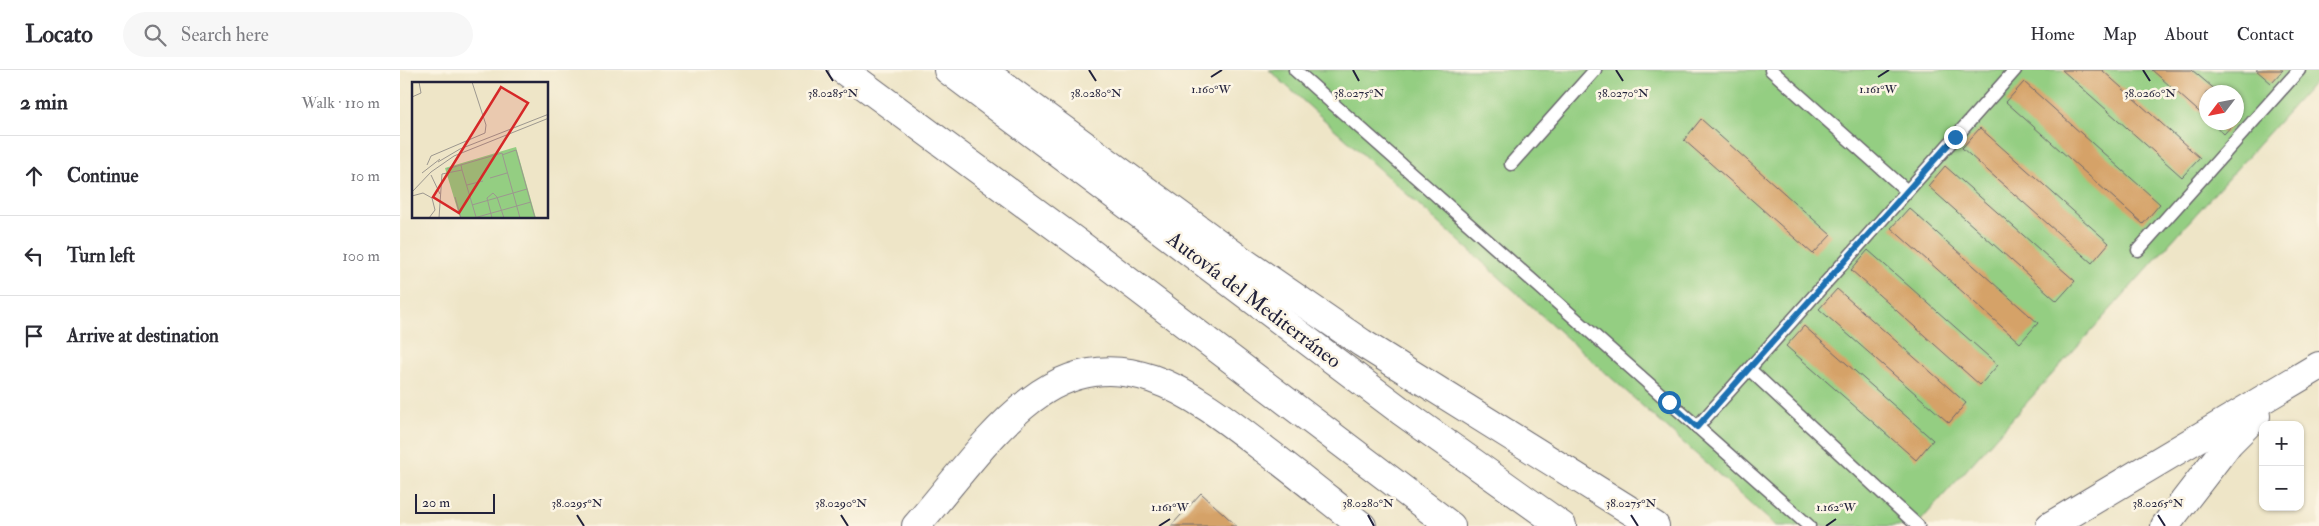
<!DOCTYPE html>
<html lang="en">
<head>
<meta charset="utf-8">
<style>
	body { margin:0; font-family:"IM FELL Double Pica",serif; background:#f7f7f7; color:#2b2b33 }
	.controls { position:absolute; right:15px; bottom:15px; display:grid; overflow:hidden; border-radius:10px; box-shadow:0 1px 4px #0004 }
	.controls button { width:45px; height:45px; display:grid; place-items:center; padding:0; border:0; border-bottom:1px solid #e1e1e2; background:#fff; color:#2b2b33; font:25px sans-serif }
	.compass { position:absolute; left:1799px; top:15px; width:45px; height:45px; border-radius:50%; background:#fff; box-shadow:0 1px 4px #0004; rotate:238deg }
	.scale { position:absolute; left:15px; bottom:12px; width:80px; box-sizing:border-box; padding-left:5px; border:2px solid #22223b; border-top:0; font-size:14px; line-height:18px; white-space:nowrap; color:#22223b; -webkit-text-stroke:4px #fcf5e5; paint-order:stroke }
	.stop { position:absolute; width:15px; height:15px; margin:-11px; border:4px solid #1f6fb2; border-radius:50%; background:#fff }
	.stop.end { background:#1f6fb2; border-color:#fff; box-shadow:0 1px 5px #0008 }
	.list { margin:0; padding:0; list-style:none }
	h2 { display:flex; justify-content:space-between; align-items:center; height:65px; margin:0; padding:0 20px; font-size:21px }
	h2 small { font-size:16px; font-weight:400; color:#7c7c81 }
	.list li { display:grid; grid-template-columns:32px 1fr auto; gap:15px; align-items:center; box-sizing:border-box; height:80px; padding:0 20px; border-top:1px solid #e1e1e2 }
	.list b { display:block; font-size:19px; white-space:nowrap }
	.list em { font-size:16px; font-style:normal; color:#7c7c81 }
	.icon { flex:none; width:28px; height:28px; fill:none; stroke:currentColor; stroke-width:2; stroke-linecap:round; stroke-linejoin:round }
	.map { position:relative; flex:none; width:1919px; height:456px; overflow:hidden }
	header { display:flex; align-items:center; gap:30px; box-sizing:border-box; height:70px; padding:0 25px; background:#fff; border-bottom:1px solid #e1e1e2 }
	header strong { font-size:24px }
	nav { display:flex; gap:28px; margin-inline-start:auto; font-size:18px }
	.search { width:350px; height:45px; background:#f7f7f7; display:flex; align-items:center; gap:12px; box-sizing:border-box; padding:0 18px; border-radius:28px; color:#7c7c81; font-size:19px }
	main { display:flex }
	aside { flex:1; background:#fff }
	.map>svg:first-child { display:block }
	.green { fill:#94ce82; stroke:#5b785e; fill-rule:evenodd }
	.building { fill:#d5a268 }
	.lines { fill:none; stroke-linecap:round; stroke-linejoin:round }
	.lane-casing { stroke:#69666c; stroke-width:15 }
	.secondary-casing { stroke:#69666c; stroke-width:30 }
	.highway-casing { stroke:#69666c; stroke-width:30 }
	.lane { stroke:#fff; stroke-width:12 }
	.secondary { stroke:#fff; stroke-width:28 }
	.highway { stroke:#fff; stroke-width:28 }
	.route { stroke:#1f6fb2; stroke-width:6 }
	.ticks { fill:none; stroke:#22223b; stroke-width:2 }
	.labels { text-anchor:middle; dominant-baseline:central; stroke-width:5; stroke-linejoin:round; paint-order:stroke }
	.street-label { font-size:21px; fill:#22223b; stroke:#fcf5e5 }
	.inset-road { fill:none; stroke:#9c978f; stroke-width:1 }
	.view { fill:#d62828; fill-opacity:0.15; stroke:#d62828; stroke-width:2.5 }
	.inset-edge { fill:none; stroke:#22223b; stroke-width:2.5 }
	.ticks-label { font-size:12px; text-anchor:middle; fill:#22223b; stroke:#fcf5e5; stroke-width:5; stroke-linejoin:round; paint-order:stroke }
</style>
</head>
<body>
<header>
<strong>Locato</strong>
<div class="search"><svg class="icon" aria-label="search" viewBox="0 0 24 24"><circle cx="10" cy="10" r="6"/><path d="M15 15l6 6"/></svg>Search here</div>
<nav><a>Home</a><a>Map</a><a>About</a><a>Contact</a></nav>
</header>
<main>
<aside>
<h2>2 min<small>Walk · 110 m</small></h2>
<ul class="list">
<li><svg class="icon" aria-label="ahead" viewBox="0 0 24 24"><path d="M12 20V5M6 11l6-6 6 6"/></svg><div><b>Continue</b></div><em>10 m</em></li>
<li><svg class="icon" aria-label="left" viewBox="0 0 24 24"><path d="M17 20v-9H6M10 6l-5 5 5 5"/></svg><div><b>Turn left</b></div><em>100 m</em></li>
<li><svg class="icon" aria-label="arrive" viewBox="0 0 24 24"><path d="M6 21V4h12l-3 4 3 4H6"/></svg><div><b>Arrive at destination</b></div></li>
</ul>
</aside>
<div class="map">
<svg width="1919" height="456" viewBox="0 0 1919 456">
	<rect width="100%" height="100%" fill="#fcf5e5"/>
	<filter id="ink" filterUnits="userSpaceOnUse"><feTurbulence type="fractalNoise" baseFrequency=".02" numOctaves="2"/><feDisplacementMap in="SourceGraphic" scale="10" xChannelSelector="R" yChannelSelector="G"/><feConvolveMatrix kernelMatrix="1 2 1 2 8 2 1 2 1" color-interpolation-filters="sRGB"/></filter>
	<filter id="wash" filterUnits="userSpaceOnUse"><feTurbulence type="fractalNoise" baseFrequency=".0096" numOctaves="4" result="noise"/><feDisplacementMap in="SourceGraphic" scale="20" xChannelSelector="R" yChannelSelector="G"/><feGaussianBlur stdDeviation="1.12" result="paint"/><feColorMatrix in="noise" values="0 0 0 0 0 0 0 0 0 0 0 0 0 0 0 0 0 1.4 0 .05"/><feComposite in="paint" operator="in"/></filter>
	<g filter="url(#wash)">
		<rect width="100%" height="100%" fill="#eee5c7"/>
		<path class="green" d="M869 0H1919V7L1516 456H1376ZM1806 22H1836V52H1806Z"/>
		<g id="blocks">
			<g class="building">
				<path d="M1662 0H1702L1800 88 1782 107Z"/>
				<path d="M1752 0H1792L1818 22H1806V48Z"/>
				<path d="M1856 0H1883L1871 13Z"/>
				<path d="M1624 12 1760 134 1743 154 1606 32Z"/>
				<path d="M1301 49 1431 165 1413 184 1284 70Z"/>
				<path d="M1811 52H1835L1824 64Z"/>
				<path d="M1580 58 1709 173 1692 193 1562 78Z"/>
				<path d="M1545 96 1675 211 1657 231 1528 116Z"/>
				<path d="M1509 138 1638 253 1620 273 1491 158Z"/>
				<path d="M1468 180 1598 295 1580 315 1451 200Z"/>
				<path d="M1437 219 1566 333 1549 353 1419 239Z"/>
				<path d="M1404 256 1533 370 1516 390 1386 276Z"/>
				<path d="M801 423 837 456H771Z"/>
			</g>
		</g>
	</g>
	<g filter="url(#ink)">
		<use href="#blocks" fill-opacity="0" stroke="#69666c" stroke-width="1"/>
		<g class="lines">
			<g class="lane-casing">
				<g id="lane">
					<path d="M895 0 1409 456"/>
					<path d="M1371 0 1507 121"/>
					<path d="M1111 94 1195 0"/>
					<path d="M1738 180 1899 0"/>
					<path d="M1349 299 1615 0"/>
					<path d="M1297 357 1349 299 1518 456"/>
				</g>
			</g>
			<g class="secondary-casing">
				<g id="secondary">
					<path d="M516 456C553 414 587 364 631 330 717 264 793 324 864 379 897 404 929 430 962 456"/>
					<path d="M1650 456 1919 296"/>
					<path d="M1765 456 1829 373 1856 346"/>
				</g>
			</g>
			<g class="highway-casing">
				<g id="highway">
					<path d="M443 0 682 176 1051 456"/>
					<path d="M548 0 1001 341 1162 456"/>
					<path d="M578 0 597 11 841 190 962 273 1255 456"/>
				</g>
			</g>
			<use href="#lane" class="lane"/>
			<use href="#secondary" class="secondary"/>
			<use href="#highway" class="highway"/>
		</g>
	</g>
	<g class="lines" filter="url(#ink)">
		<path class="route" d="M1269 332 1297 357 1555 67"/>
	</g>
	<path class="ticks" d="M426 0 433 11M689 0 696 11M953 0 959 11M1216 0 1223 11M1743 0 1750 11M811 7 822 0M1478 7 1489 0M177 445 184 456M441 445 448 456M968 445 974 456M1231 445 1238 456M1758 445 1765 456M759 456 770 449M1426 456 1436 449"/>
	<g class="labels">
		<g class="street-label">
			<text transform="translate(854 230) rotate(37)">Autovía del Mediterráneo</text>
		</g>
	</g>
	<g transform="translate(12 12)">
		<rect width="136" height="136" fill="#eee5c7"/>
		<path d="M104 65 124 136H48L33 86Z" fill="#94ce82"/>
		<path class="inset-road" d="M0 15 9 11 7 0M90 73 104 68 123 136M26 80 48 67 137 32M15 83 19 74 73 51 74 43 60 0M35 87 90 71 108 136M50 88 64 135M10 91 28 77M19 93 28 112M78 96 95 91M55 103 71 99M0 110 19 90 42 74 137 36M0 114 11 111 20 116 23 128 17 136M43 115 49 136M60 123 115 107M27 136 30 92 50 88 49 83M62 136 119 120M80 136 75 116 81 111 85 115 92 136"/>
		<path class="view" d="M89 5 116 21 47 131 21 115Z"/>
		<rect width="136" height="136" class="inset-edge"/>
	</g>
	<g class="ticks-label">
		<text x="811" y="23">1.160°W</text>
		<text x="1478" y="23">1.161°W</text>
		<text x="1223" y="27">38.0270°N</text>
		<text x="433" y="27">38.0285°N</text>
		<text x="696" y="27">38.0280°N</text>
		<text x="959" y="27">38.0275°N</text>
		<text x="1750" y="27">38.0260°N</text>
		<text x="177" y="437">38.0295°N</text>
		<text x="441" y="437">38.0290°N</text>
		<text x="968" y="437">38.0280°N</text>
		<text x="1231" y="437">38.0275°N</text>
		<text x="1758" y="437">38.0265°N</text>
		<text x="770" y="441">1.161°W</text>
		<text x="1436" y="441">1.162°W</text>
	</g>
</svg>
<div class="controls">
<button>+</button>
<button>−</button>
</div>
<svg class="compass" viewBox="-18 -18 36 36"><path d="M0-13l5 13h-10z" fill="#e53935"/><path d="M0 13l5-13h-10z" fill="#7c7c81"/></svg>
<div class="scale">20 m</div>
<div class="stop" style="left:1269px;top:332px"></div>
<div class="stop end" style="left:1555px;top:67px"></div>
</div>
</main>
</body>
</html>
